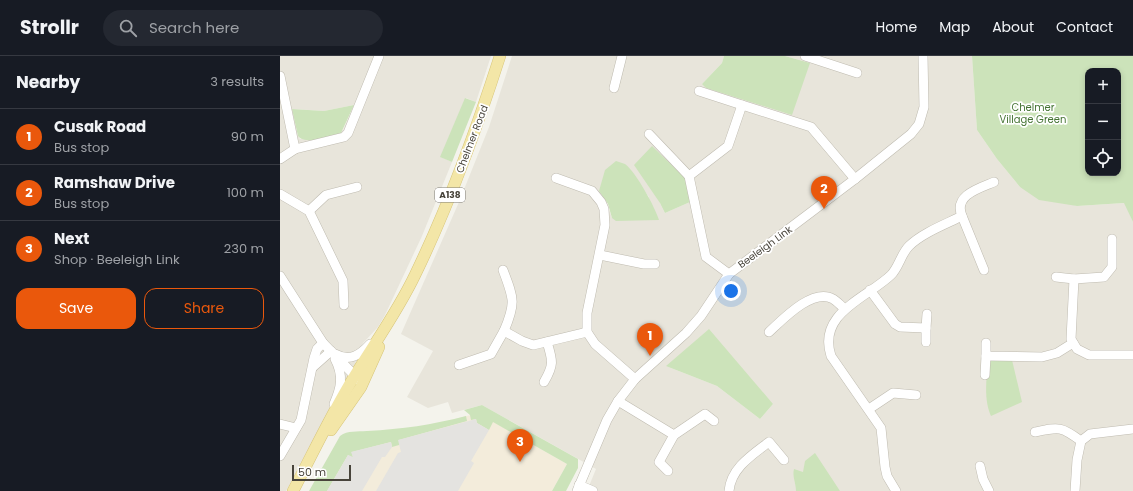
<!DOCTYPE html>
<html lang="en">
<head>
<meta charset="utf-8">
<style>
	body { margin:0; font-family:Poppins,sans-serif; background:#242831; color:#f1f3f6 }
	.controls { position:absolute; right:12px; top:12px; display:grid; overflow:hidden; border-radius:8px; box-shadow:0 2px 6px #0003 }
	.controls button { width:36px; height:36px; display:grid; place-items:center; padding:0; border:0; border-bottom:1px solid #363941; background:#171b24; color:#f1f3f6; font:20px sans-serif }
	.scale { position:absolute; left:12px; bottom:10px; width:59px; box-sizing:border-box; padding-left:4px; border:2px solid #48443b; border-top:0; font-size:11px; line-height:14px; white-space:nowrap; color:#48443b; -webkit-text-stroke:3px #fff; paint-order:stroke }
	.you { position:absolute; left:451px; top:235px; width:14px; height:14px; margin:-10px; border:3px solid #fff; border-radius:50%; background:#1a73e8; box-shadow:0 0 0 6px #1a73e833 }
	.badge { display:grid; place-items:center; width:26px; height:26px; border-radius:50%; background:#ea580c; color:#fff; font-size:13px; font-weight:700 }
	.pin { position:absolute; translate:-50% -33px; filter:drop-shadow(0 1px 2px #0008) }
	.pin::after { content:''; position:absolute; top:21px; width:14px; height:12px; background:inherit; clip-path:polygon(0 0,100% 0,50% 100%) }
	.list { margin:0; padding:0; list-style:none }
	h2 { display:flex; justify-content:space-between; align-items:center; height:52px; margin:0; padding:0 16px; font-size:17px }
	h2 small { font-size:13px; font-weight:400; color:#9ea1a6 }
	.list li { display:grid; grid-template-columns:26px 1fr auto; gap:12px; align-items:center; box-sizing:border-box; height:56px; padding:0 16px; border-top:1px solid #363941 }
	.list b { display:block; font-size:15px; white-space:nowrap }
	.list p { margin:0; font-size:13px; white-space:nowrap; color:#9ea1a6 }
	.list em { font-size:13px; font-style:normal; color:#9ea1a6 }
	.actions { display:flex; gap:8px; padding:12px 16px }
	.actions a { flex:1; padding:9px 0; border:1px solid #ea580c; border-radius:12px; text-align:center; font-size:14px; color:#ea580c }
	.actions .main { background:#ea580c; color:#fff }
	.icon { flex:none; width:22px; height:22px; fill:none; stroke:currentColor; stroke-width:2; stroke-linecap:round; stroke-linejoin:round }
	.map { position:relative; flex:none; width:853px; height:435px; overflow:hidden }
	header { display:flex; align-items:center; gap:24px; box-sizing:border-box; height:56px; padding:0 20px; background:#171b24; border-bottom:1px solid #363941 }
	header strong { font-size:19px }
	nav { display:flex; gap:22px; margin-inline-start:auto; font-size:14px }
	.search { width:280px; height:36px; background:#242831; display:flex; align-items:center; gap:10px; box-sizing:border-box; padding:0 14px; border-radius:22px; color:#9ea1a6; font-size:15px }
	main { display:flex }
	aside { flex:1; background:#171b24 }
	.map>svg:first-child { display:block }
	.residential { fill:#e8e5db; fill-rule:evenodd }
	.commercial { fill:#f3ecdb }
	.green { fill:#cce3ba; fill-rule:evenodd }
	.parking { fill:#e4e3e0 }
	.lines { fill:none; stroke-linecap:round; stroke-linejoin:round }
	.minor-casing { stroke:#bfbbb0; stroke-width:10 }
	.major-casing { stroke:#d7c578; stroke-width:12 }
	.minor { stroke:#fff; stroke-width:9 }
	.major { stroke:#f3e6a7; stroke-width:11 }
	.labels { text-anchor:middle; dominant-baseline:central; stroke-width:3.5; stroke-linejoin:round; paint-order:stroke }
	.shield { fill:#fff; stroke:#7f7c76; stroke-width:1 }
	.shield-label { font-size:9px; font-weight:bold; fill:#48443b }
	.park-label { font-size:10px; fill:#457434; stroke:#fff }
	.street-label { font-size:10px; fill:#48443b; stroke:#fff }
</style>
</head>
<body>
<header>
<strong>Strollr</strong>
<div class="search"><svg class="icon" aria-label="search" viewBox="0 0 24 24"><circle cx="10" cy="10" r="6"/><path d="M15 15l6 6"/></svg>Search here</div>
<nav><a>Home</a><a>Map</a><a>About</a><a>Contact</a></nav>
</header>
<main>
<aside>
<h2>Nearby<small>3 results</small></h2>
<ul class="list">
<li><span class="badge">1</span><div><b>Cusak Road</b><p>Bus stop</p></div><em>90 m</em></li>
<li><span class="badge">2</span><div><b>Ramshaw Drive</b><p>Bus stop</p></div><em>100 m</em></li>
<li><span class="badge">3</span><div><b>Next</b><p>Shop · Beeleigh Link</p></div><em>230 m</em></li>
</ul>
<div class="actions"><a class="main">Save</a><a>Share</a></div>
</aside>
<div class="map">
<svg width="853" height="435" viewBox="0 0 853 435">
	<rect width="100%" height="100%" fill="#f4f3ec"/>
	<g class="residential">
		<path d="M0 0H211L196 46 186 42 161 101 172 106 142 180 105 259 98 271 83 287 74 311 6 435H0ZM74 49 63 74 20 83 18 80 13 53 44 55Z"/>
		<path d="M232 0H444L442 7 422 28 530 7 505 0H692L697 74 717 103 740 131 797 150 845 147 853 166V435H307L316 413 202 349 172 357 168 346 148 352 127 341 153 295 121 278 179 146 209 71ZM345 109 369 141 332 162 324 140ZM410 146 385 157 380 147ZM386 310 493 348 480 363 437 330Z"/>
	</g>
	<path class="commercial" d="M198 357 287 408 272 435H40L65 392Z"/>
	<g class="green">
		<path d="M444 0H505L530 7 512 59 426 32 422 28 442 7Z"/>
		<path d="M692 0H853V166L844 147 797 150 759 144 740 131 717 103 697 74ZM808 15H838V117H808Z"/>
		<path d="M185 42 196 46 172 106 160 101Z"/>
		<path d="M74 49 61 77C52 82 24 89 18 80L12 53 44 55Z"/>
		<path d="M372 90 406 123 410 146 385 157 380 147 354 109Z"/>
		<path d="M336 105C339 106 342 107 345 108 356 116 375 151 379 164L336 165 332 162 328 148 319 135 325 114Z"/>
		<path d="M429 273 493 348 480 363 437 330 386 310Z"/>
		<path d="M711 304H732L742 346 711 360C704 345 706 325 708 307Z"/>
		<path d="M202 349 298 403V412L286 435H272L287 408 213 366 209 374 197 367 196 363 191 364 190 359 184 354Z"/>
		<path d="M186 360 187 365 119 384V389L112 391 111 386 72 396 73 402 68 399 47 435H29L60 380C68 374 77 376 87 375 123 373 151 369 186 360Z"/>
		<path d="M535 397 560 435H516C516 427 512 420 514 413L523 416 525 405Z"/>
	</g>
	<g class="parking">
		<path d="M196 363 197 367 209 374 191 405 194 407 178 435H96L118 397 121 396 118 384Z"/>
		<path d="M111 386 112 391 105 401H102L82 435H47L68 399 73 401 71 396Z"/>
	</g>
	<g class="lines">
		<g class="minor-casing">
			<g id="minor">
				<path d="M525 0 577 17"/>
				<path d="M0 20 15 93"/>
				<path d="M334 32 342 0"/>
				<path d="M419 35 462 49"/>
				<path d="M369 78 409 120"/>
				<path d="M0 103 15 93 64 81 68 77 99 0"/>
				<path d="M276 122 312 135 321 146 324 153 325 169 307 257V276L315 288 355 323"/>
				<path d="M0 138 29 155 63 225 64 249"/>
				<path d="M29 155 46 139 77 131"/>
				<path d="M682 160 704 214"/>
				<path d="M832 183V211L824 221 794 223 791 283 797 293 809 299H853"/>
				<path d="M320 199 364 208H375"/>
				<path d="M223 214C234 243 236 247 224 275"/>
				<path d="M449 218 426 201 409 120 448 90 462 49 531 71 575 123"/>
				<path d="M0 220 43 287 79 324"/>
				<path d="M776 221 794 223"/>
				<path d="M590 234 615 268 620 271 646 272 647 258"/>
				<path d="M646 272V286"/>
				<path d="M489 276C502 264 533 231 553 243 557 245 561 250 565 253"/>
				<path d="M706 287V300L762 301 777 297 793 287"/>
				<path d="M55 298C70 306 80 299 90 288"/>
				<path d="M179 309 211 298 224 275 242 285 253 289 307 276"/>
				<path d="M33 311 51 295"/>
				<path d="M705 319 706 300"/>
				<path d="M264 326C274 309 273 305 267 286"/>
				<path d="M338 345 394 379 425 358 434 365"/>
				<path d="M54 348C61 332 64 320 55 303"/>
				<path d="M589 353 613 337 636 339"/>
				<path d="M0 368 16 372"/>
				<path d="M755 376C779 371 781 370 801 385"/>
				<path d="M0 400 21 364 34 302 37 293 43 287"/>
				<path d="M700 410 703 423 709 435"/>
				<path d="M388 415 379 406 394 379"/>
				<path d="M299 429 313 435"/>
				<path d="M297 435 327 364 338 345 355 323 406 277 421 260 449 218 575 123 631 78 639 68 644 51 643 0"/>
				<path d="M449 435C451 412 472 399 489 386L504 404"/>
				<path d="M616 435 607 420 605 411 601 372 551 300C537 257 587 242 611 219 619 211 621 198 629 190 642 177 666 168 682 160 673 139 700 132 714 126"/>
				<path d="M795 435 797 404 801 385 810 378 853 373"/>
			</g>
		</g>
		<g class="major-casing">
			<g id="major">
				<path d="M51 374 81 331 99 291"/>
				<path d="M13 435C31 401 48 365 68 331 90 293 116 259 135 219 169 149 196 75 220 0"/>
			</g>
		</g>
		<use href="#minor" class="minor"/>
		<use href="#major" class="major"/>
	</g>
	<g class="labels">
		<rect class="shield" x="155" y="132" width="30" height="14" rx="3"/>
		<g class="shield-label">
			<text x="170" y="139">A138</text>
		</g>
		<g class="park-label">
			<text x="753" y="51">Chelmer<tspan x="753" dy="12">Village Green</tspan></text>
		</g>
		<g class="street-label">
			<text transform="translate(192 83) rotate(-69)">Chelmer Road</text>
			<text transform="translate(485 191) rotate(-36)">Beeleigh Link</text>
		</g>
	</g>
</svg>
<div class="controls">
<button>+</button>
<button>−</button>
<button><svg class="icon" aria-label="locate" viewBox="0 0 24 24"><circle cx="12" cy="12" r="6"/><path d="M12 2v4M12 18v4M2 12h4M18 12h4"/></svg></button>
</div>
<div class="scale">50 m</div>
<div class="you"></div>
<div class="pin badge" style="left:370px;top:300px">1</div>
<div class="pin badge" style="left:544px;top:153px">2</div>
<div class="pin badge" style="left:240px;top:406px">3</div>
</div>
</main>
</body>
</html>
